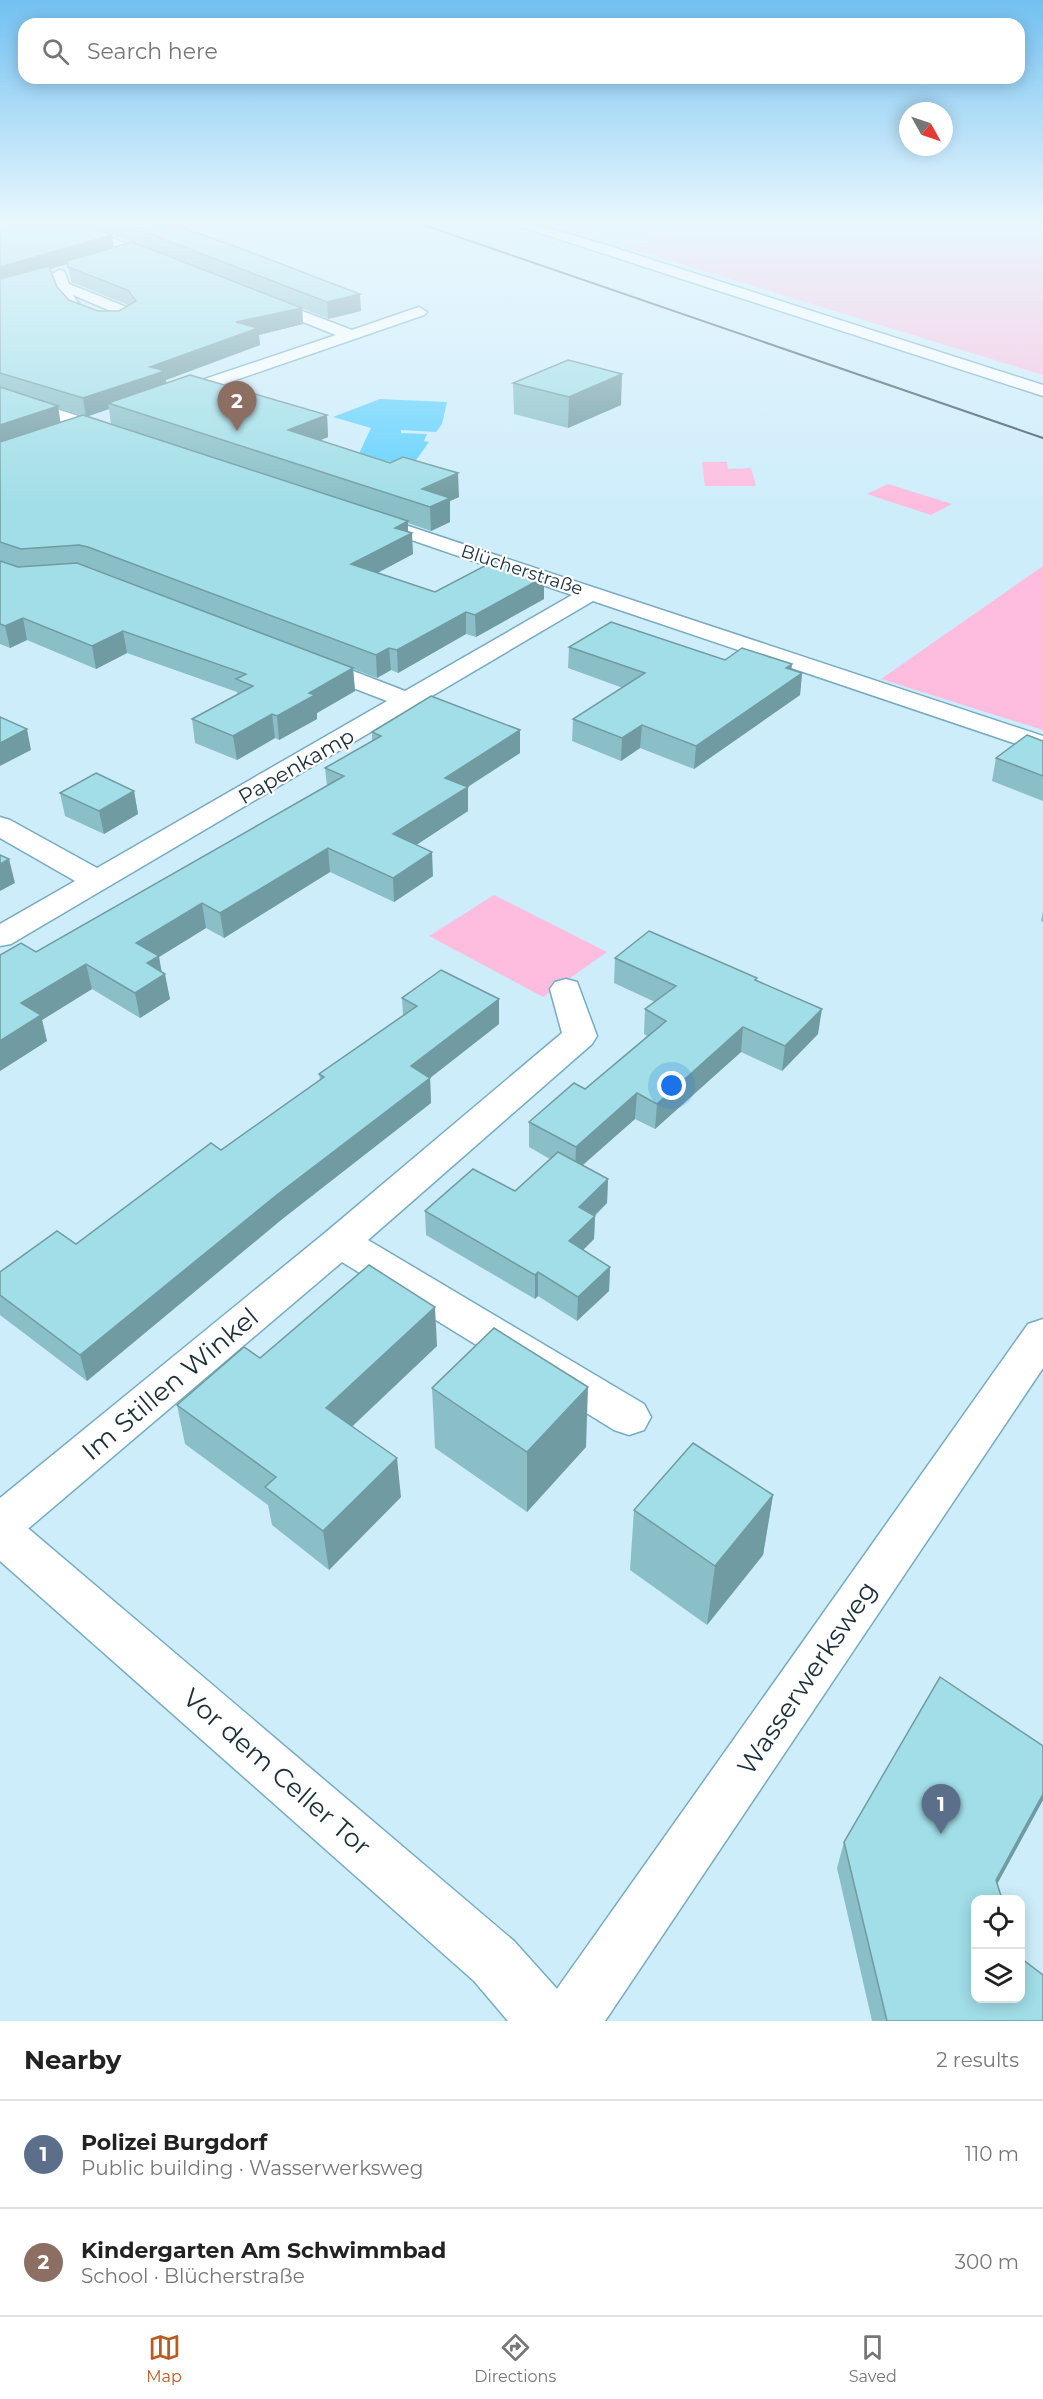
<!DOCTYPE html>
<html lang="en">
<head>
<meta charset="utf-8">
<style>
	body { margin:0; font-family:Montserrat,sans-serif; background:#f2f2f2; color:#222 }
	.controls { position:absolute; right:18px; bottom:18px; display:grid; overflow:hidden; border-radius:12px; box-shadow:0 3px 15px #0003 }
	.controls button { width:54px; height:54px; display:grid; place-items:center; padding:0; border:0; border-bottom:2px solid #e0e0e0; background:#fff; color:#222; font:30px sans-serif }
	.compass { position:absolute; left:899px; top:102px; width:54px; height:54px; border-radius:50%; background:#fff; box-shadow:0 3px 15px #0003; rotate:130deg }
	.you { position:absolute; left:672px; top:1086px; width:21px; height:21px; margin:-15px; border:4px solid #fff; border-radius:50%; background:#1a73e8; box-shadow:0 0 0 9px #1a73e833 }
	.badge { display:grid; place-items:center; width:39px; height:39px; border-radius:50%; background:#bc5a1e; color:#fff; font-size:20px; font-weight:700 }
	.pin { position:absolute; translate:-50% -50px; filter:drop-shadow(0 2px 3px #0008) }
	.pin::after { content:''; position:absolute; top:32px; width:21px; height:18px; background:inherit; clip-path:polygon(0 0,100% 0,50% 100%) }
	.list { margin:0; padding:0; list-style:none }
	h2 { display:flex; justify-content:space-between; align-items:center; height:78px; margin:0; padding:0 24px; font-size:26px }
	h2 small { font-size:20px; font-weight:400; color:#767676 }
	.list li { display:grid; grid-template-columns:39px 1fr auto; gap:18px; align-items:center; box-sizing:border-box; height:108px; padding:0 24px; border-top:2px solid #e0e0e0 }
	.list b { display:block; font-size:22px; white-space:nowrap }
	.list p { margin:0; font-size:20px; white-space:nowrap; color:#767676 }
	.list em { font-size:20px; font-style:normal; color:#767676 }
	.icon { flex:none; width:33px; height:33px; fill:none; stroke:currentColor; stroke-width:2; stroke-linecap:round; stroke-linejoin:round }
	.map { position:relative; flex:none; width:1043px; height:2021px; overflow:hidden }
	.search { position:absolute; background:#fff; box-shadow:0 3px 15px #0003; left:18px; right:18px; top:18px; height:66px; display:flex; align-items:center; gap:15px; box-sizing:border-box; padding:0 21px; border-radius:18px; color:#767676; font-size:22px }
	.sheet { height:294px; background:#fff }
	nav { display:flex; justify-content:space-around; align-items:center; box-sizing:border-box; height:84px; border-top:2px solid #e0e0e0; background:#fff; font-size:16px; color:#767676 }
	nav a { display:grid; justify-items:center; gap:3px }
	nav .on { color:#bc5a1e }
	.map>svg:first-child { display:block }
	.green { fill:#febdde }
	.water { fill:#61d1fe }
	.lines { fill:none; stroke-linecap:round; stroke-linejoin:round }
	.minor-casing { stroke:#77abc1; stroke-width:3 }
	.tertiary-casing { stroke:#77abc1; stroke-width:3 }
	.minor { fill:#fff; fill-rule:evenodd }
	.tertiary { fill:#fff; fill-rule:evenodd }
	.rail { stroke:#3b525c; stroke-width:2 }
	.wall { fill:#8abfc7; fill-rule:evenodd }
	.shaded-wall { fill:#719ba2 }
	.building { fill:#a1dee7; stroke:#719ba2; stroke-width:1.5 }
	.labels { text-anchor:middle; dominant-baseline:central; stroke-width:4.5; stroke-linejoin:round; paint-order:stroke }
	.far-street-label { font-size:18px; fill:#1a2f38; stroke:#fff }
	.street-label { font-size:21px; fill:#1a2f38; stroke:#fff }
	.near-street-label { font-size:26px; fill:#1a2f38; stroke:#fff }
</style>
</head>
<body>
<div class="map">
<svg width="1043" height="2021" viewBox="0 0 1043 2021">
	<rect width="100%" height="100%" fill="#ceedfb"/>
	<g class="green">
		<path d="M695 222H1043V375L626 247Z"/>
		<path d="M702 462H727L728 469 751 468 756 486H705Z"/>
		<path d="M888 484 952 504 931 515 867 494Z"/>
		<path d="M1043 566V730L881 679Z"/>
		<path d="M494 895 607 952 543 997 429 936Z"/>
	</g>
	<path class="water" d="M380 399 447 402 442 424 436 432 401 430V433L427 434 424 441 429 442 414 463 356 460 371 428 333 417Z"/>
	<g class="lines">
		<g class="minor-casing">
			<g id="minor">
				<path d="M57 222H75L169 262 162 266 157 265Z"/>
				<path d="M506 222H527L603 244 1043 385V396Z"/>
				<path d="M59 270 64 271 69 284 129 308 136 317C119 337 77 322 63 305 56 296 55 285 52 274ZM73 295 118 314 119 315C102 319 81 311 73 295Z"/>
				<path d="M260 295 352 330 419 307 427 312 424 315 175 401H163L160 397 163 393 336 335 255 303 252 300 255 297Z"/>
				<path d="M0 391 119 429 121 433 112 439 105 437 0 402Z"/>
				<path d="M369 513 1043 736V753L593 601 11 944 0 946V924L75 881 0 838V817L10 820 97 868 387 701 304 669 301 664 304 659 313 657 322 659 405 691 572 595 362 523 359 519 362 515Z"/>
				<path d="M566 979 577 982 597 1036 592 1044 368 1240 644 1404 651 1417 644 1430 629 1435 614 1430 342 1262 16 1539 0 1545V1498L326 1232 562 1033 550 989 555 982Z"/>
				<path d="M1043 1319V1368L605 2021H541L549 2000 1028 1324Z"/>
			</g>
		</g>
		<g class="tertiary-casing">
			<path id="tertiary" d="M0 1512 16 1518 514 1941 567 2000 575 2021H508L474 1981 0 1561Z"/>
		</g>
		<use href="#minor" class="minor"/>
		<use href="#tertiary" class="tertiary"/>
		<path class="rail" d="M415 222 1043 438"/>
	</g>
	<g class="wall">
		<path d="M0 222H166L361 311 328 319 302 308 303 324 259 335 260 345 166 380V383L327 415 328 437 320 440 459 497 450 501V522L431 531 408 523V532L413 554 377 573 435 592 544 599 476 637 466 634 398 673 391 670 377 678 353 669 355 691 317 713V719L279 740 275 738 237 760 195 743 192 719 238 694 237 692 127 653 96 669 27 640 10 648 0 644ZM92 226 226 279 114 247 112 235ZM68 264 71 282 128 305 119 311H98L69 300 57 287 50 269ZM58 408 81 415 60 422ZM109 409 111 424 88 416ZM87 567 92 568 226 620Z"/>
		<path d="M513 383 621 405 568 428 514 414Z"/>
		<path d="M569 647 725 660 791 670 802 673 800 695 694 769 640 748 621 761 572 741 573 719 623 688 568 668Z"/>
		<path d="M372 732 520 753 468 787V811L416 845 433 876 394 902 330 872 224 938 206 928 159 957 162 972 170 999 140 1018 92 989 42 1020 47 1041 0 1071 36 952 327 786 325 768 372 741Z"/>
		<path d="M1043 741V801L992 781 996 758Z"/>
		<path d="M134 791 138 814 104 834 65 816 60 793Z"/>
		<path d="M1043 911V922L1041 921Z"/>
		<path d="M615 958 757 978 756 981 818 1034 782 1071 741 1052 655 1129 635 1119 582 1165 608 1179 607 1203 595 1216 594 1239 583 1250 610 1267 609 1291 577 1321 538 1296 535 1299 426 1235 425 1211 515 1191 550 1159 529 1147V1122L585 1089 647 1036 644 1034 645 1009 655 1002 614 983Z"/>
		<path d="M402 998 499 999V1024L430 1078 431 1103 281 1220 87 1381 0 1315V1272L76 1244 221 1150 320 1080 319 1074 403 1015Z"/>
		<path d="M437 1346 353 1426 401 1497 329 1570 272 1525 268 1505 185 1444 177 1405 260 1358Z"/>
		<path d="M432 1388 586 1447 527 1512 435 1448Z"/>
		<path d="M773 1495 763 1555 707 1625 630 1570 634 1510Z"/>
		<path d="M1043 1800 997 1884 1043 2021H872L837 1868 844 1842Z"/>
	</g>
	<g class="shaded-wall">
		<path d="M112 235 114 250 0 284V267Z"/>
		<path d="M360 294 361 311 328 319 327 302Z"/>
		<path d="M302 308 303 324 259 335 260 345 166 380 167 389 108 403 109 409 86 417 83 398 150 367 236 322Z"/>
		<path d="M622 374 621 405 568 428 569 397Z"/>
		<path d="M58 406 61 425 0 446V425Z"/>
		<path d="M327 415 328 437 290 453 288 430Z"/>
		<path d="M458 473 459 497 450 501V522L431 531 430 507 422 489Z"/>
		<path d="M408 521V535L412 533 413 554 353 586 351 564 395 528Z"/>
		<path d="M544 577V599L476 637 475 615Z"/>
		<path d="M466 612V634L398 673 397 650Z"/>
		<path d="M23 618 27 640 10 648 5 626Z"/>
		<path d="M123 631 127 653 96 669 92 646Z"/>
		<path d="M389 648 391 670 377 678 376 655Z"/>
		<path d="M792 664 790 682 802 673 800 695 694 769 696 746Z"/>
		<path d="M353 668 355 691 317 713V719L279 740 277 716 309 693Z"/>
		<path d="M272 714 275 738 237 760 233 736Z"/>
		<path d="M642 725 640 748 621 761 622 738Z"/>
		<path d="M27 729 31 750 0 766V743Z"/>
		<path d="M520 730V753L461 791 468 787V811L395 859 393 834 445 778Z"/>
		<path d="M134 791 138 814 104 834 99 811Z"/>
		<path d="M328 848 330 872 224 938 220 913Z"/>
		<path d="M432 852 433 876 394 902 393 878Z"/>
		<path d="M9 859 15 883 0 891V864Z"/>
		<path d="M202 903 206 928 159 957 162 976 165 974 170 999 140 1018 135 993 136 943Z"/>
		<path d="M86 964 92 989 42 1020 47 1041 0 1071V1041L21 1003Z"/>
		<path d="M499 999V1024L430 1078 431 1103 281 1220 87 1381 80 1355 411 1066Z"/>
		<path d="M822 1009 818 1034 782 1071 785 1046Z"/>
		<path d="M743 1027 741 1052 655 1129 657 1104Z"/>
		<path d="M637 1093 635 1119 575 1172 576 1147Z"/>
		<path d="M608 1179 607 1203 578 1231 579 1207Z"/>
		<path d="M595 1216 594 1239 568 1265 569 1241Z"/>
		<path d="M610 1267 609 1291 577 1321 578 1297Z"/>
		<path d="M538 1272V1296L535 1299V1275Z"/>
		<path d="M435 1307 437 1346 331 1446 326 1408Z"/>
		<path d="M588 1387 586 1447 527 1512V1452Z"/>
		<path d="M397 1458 401 1497 329 1570 323 1531Z"/>
		<path d="M773 1495 763 1555 707 1625 715 1566Z"/>
		<path d="M1043 1794V1800L989 1899 996 1880Z"/>
	</g>
	<g class="building">
		<path d="M5 222H84L112 235 0 267V224Z"/>
		<path d="M119 222H166L237 247 360 294 327 302Z"/>
		<path d="M132 242 302 308 236 322 258 328 150 367 165 371 83 398 0 373V279L49 266 57 287 69 300 98 311H119L136 301 128 290 68 267 67 261Z"/>
		<path d="M568 360 622 374 569 397 513 383Z"/>
		<path d="M190 375 327 415 288 430 390 463 403 457 458 473 422 489 450 498 430 507 108 403Z"/>
		<path d="M0 387 58 406 0 425Z"/>
		<path d="M83 415 408 521 395 528 412 533 351 564 435 592 494 561 544 577 475 615 466 612 397 650 389 648 376 655 88 547 79 545 21 549 0 542V442Z"/>
		<path d="M0 561 18 567 77 563 353 668 309 693 315 695 277 716 272 714 233 736 192 719 253 686 236 679 246 674 123 631 92 646 23 618 5 626 0 624Z"/>
		<path d="M611 622 725 660 742 648 792 664 786 668 802 673 696 746 642 725 622 738 573 719 645 673 569 647Z"/>
		<path d="M431 696 520 730 445 778 468 787 393 834 432 852 393 878 328 848 220 913 202 903 136 943 159 956 147 963 165 974 135 993 86 964 21 1003 41 1015 0 1041V955L21 943 36 952 344 776 325 768 381 736 372 732Z"/>
		<path d="M0 717 27 729 0 743Z"/>
		<path d="M1027 735 1043 741V776L996 758Z"/>
		<path d="M96 773 134 791 99 811 60 793Z"/>
		<path d="M0 855 9 859 0 864Z"/>
		<path d="M649 931 757 978 755 980 822 1009 785 1046 743 1027 657 1104 637 1093 576 1147 529 1122 574 1083 585 1089 666 1021 645 1009 676 986 615 958Z"/>
		<path d="M441 970 499 999 411 1066 430 1078 278 1194 80 1355 0 1295V1272L57 1231 76 1244 211 1143 221 1150 324 1077 319 1074 417 1006 402 998Z"/>
		<path d="M558 1152 608 1179 579 1207 595 1216 569 1241 610 1267 578 1297 538 1272 535 1275 425 1211 473 1169 515 1191Z"/>
		<path d="M369 1265 435 1307 326 1408 397 1458 323 1531 265 1487 276 1477 177 1405 244 1347 260 1358Z"/>
		<path d="M494 1328 588 1387 527 1452 432 1388Z"/>
		<path d="M693 1443 773 1495 715 1566 634 1510Z"/>
		<path d="M940 1677 1043 1746V1794L996 1880 1002 1899H975V1998H1020V1955L1022 1959 1043 1975V2021H887L844 1842Z"/>
	</g>
	<linearGradient id="sky" x2="0" y2="1"><stop stop-color="#72c0f1"/><stop offset="0.44" stop-color="#e9f7fd"/><stop offset="1" stop-color="#e9f7fd" stop-opacity="0"/></linearGradient>
	<rect width="1043" height="505" fill="url(#sky)"/>
	<g class="labels">
		<g class="far-street-label">
			<text transform="translate(522 570) rotate(18)">Blücherstraße</text>
		</g>
		<g class="street-label">
			<text transform="translate(296 766) rotate(-30)">Papenkamp</text>
		</g>
		<g class="near-street-label">
			<text transform="translate(170 1384) rotate(-40)">Im Stillen Winkel</text>
			<text transform="translate(807 1678) rotate(-56)">Wasserwerksweg</text>
			<text transform="translate(277 1772) rotate(41)">Vor dem Celler Tor</text>
		</g>
	</g>
</svg>
<div class="controls">
<button><svg class="icon" aria-label="locate" viewBox="0 0 24 24"><circle cx="12" cy="12" r="6"/><path d="M12 2v4M12 18v4M2 12h4M18 12h4"/></svg></button>
<button><svg class="icon" aria-label="layers" viewBox="0 0 24 24"><path d="M12 4l9 5-9 5-9-5zM3 14l9 5 9-5"/></svg></button>
</div>
<svg class="compass" viewBox="-18 -18 36 36"><path d="M0-13l5 13h-10z" fill="#e53935"/><path d="M0 13l5-13h-10z" fill="#767676"/></svg>
<div class="you"></div>
<div class="pin badge" style="left:941px;top:1834px;background:#5c6f8a">1</div>
<div class="pin badge" style="left:237px;top:431px;background:#8d6e63">2</div>
<div class="search"><svg class="icon" aria-label="search" viewBox="0 0 24 24"><circle cx="10" cy="10" r="6"/><path d="M15 15l6 6"/></svg>Search here</div>
</div>
<section class="sheet">
<h2>Nearby<small>2 results</small></h2>
<ul class="list">
<li><span class="badge" style="background:#5c6f8a">1</span><div><b>Polizei Burgdorf</b><p>Public building · Wasserwerksweg</p></div><em>110 m</em></li>
<li><span class="badge" style="background:#8d6e63">2</span><div><b>Kindergarten Am Schwimmbad</b><p>School · Blücherstraße</p></div><em>300 m</em></li>
</ul>
</section>
<nav>
<a class="on"><svg class="icon" aria-label="map" viewBox="0 0 24 24"><path d="M3 6l6-2 6 2 6-2v14l-6 2-6-2-6 2zM9 4v14M15 6v14"/></svg>Map</a>
<a><svg class="icon" aria-label="directions" viewBox="0 0 24 24"><path d="M12 3l9 9-9 9-9-9zM9 14v-3h6M13 9l2 2-2 2"/></svg>Directions</a>
<a><svg class="icon" aria-label="saved" viewBox="0 0 24 24"><path d="M7 4h10v16l-5-4-5 4z"/></svg>Saved</a>
</nav>
</body>
</html>
